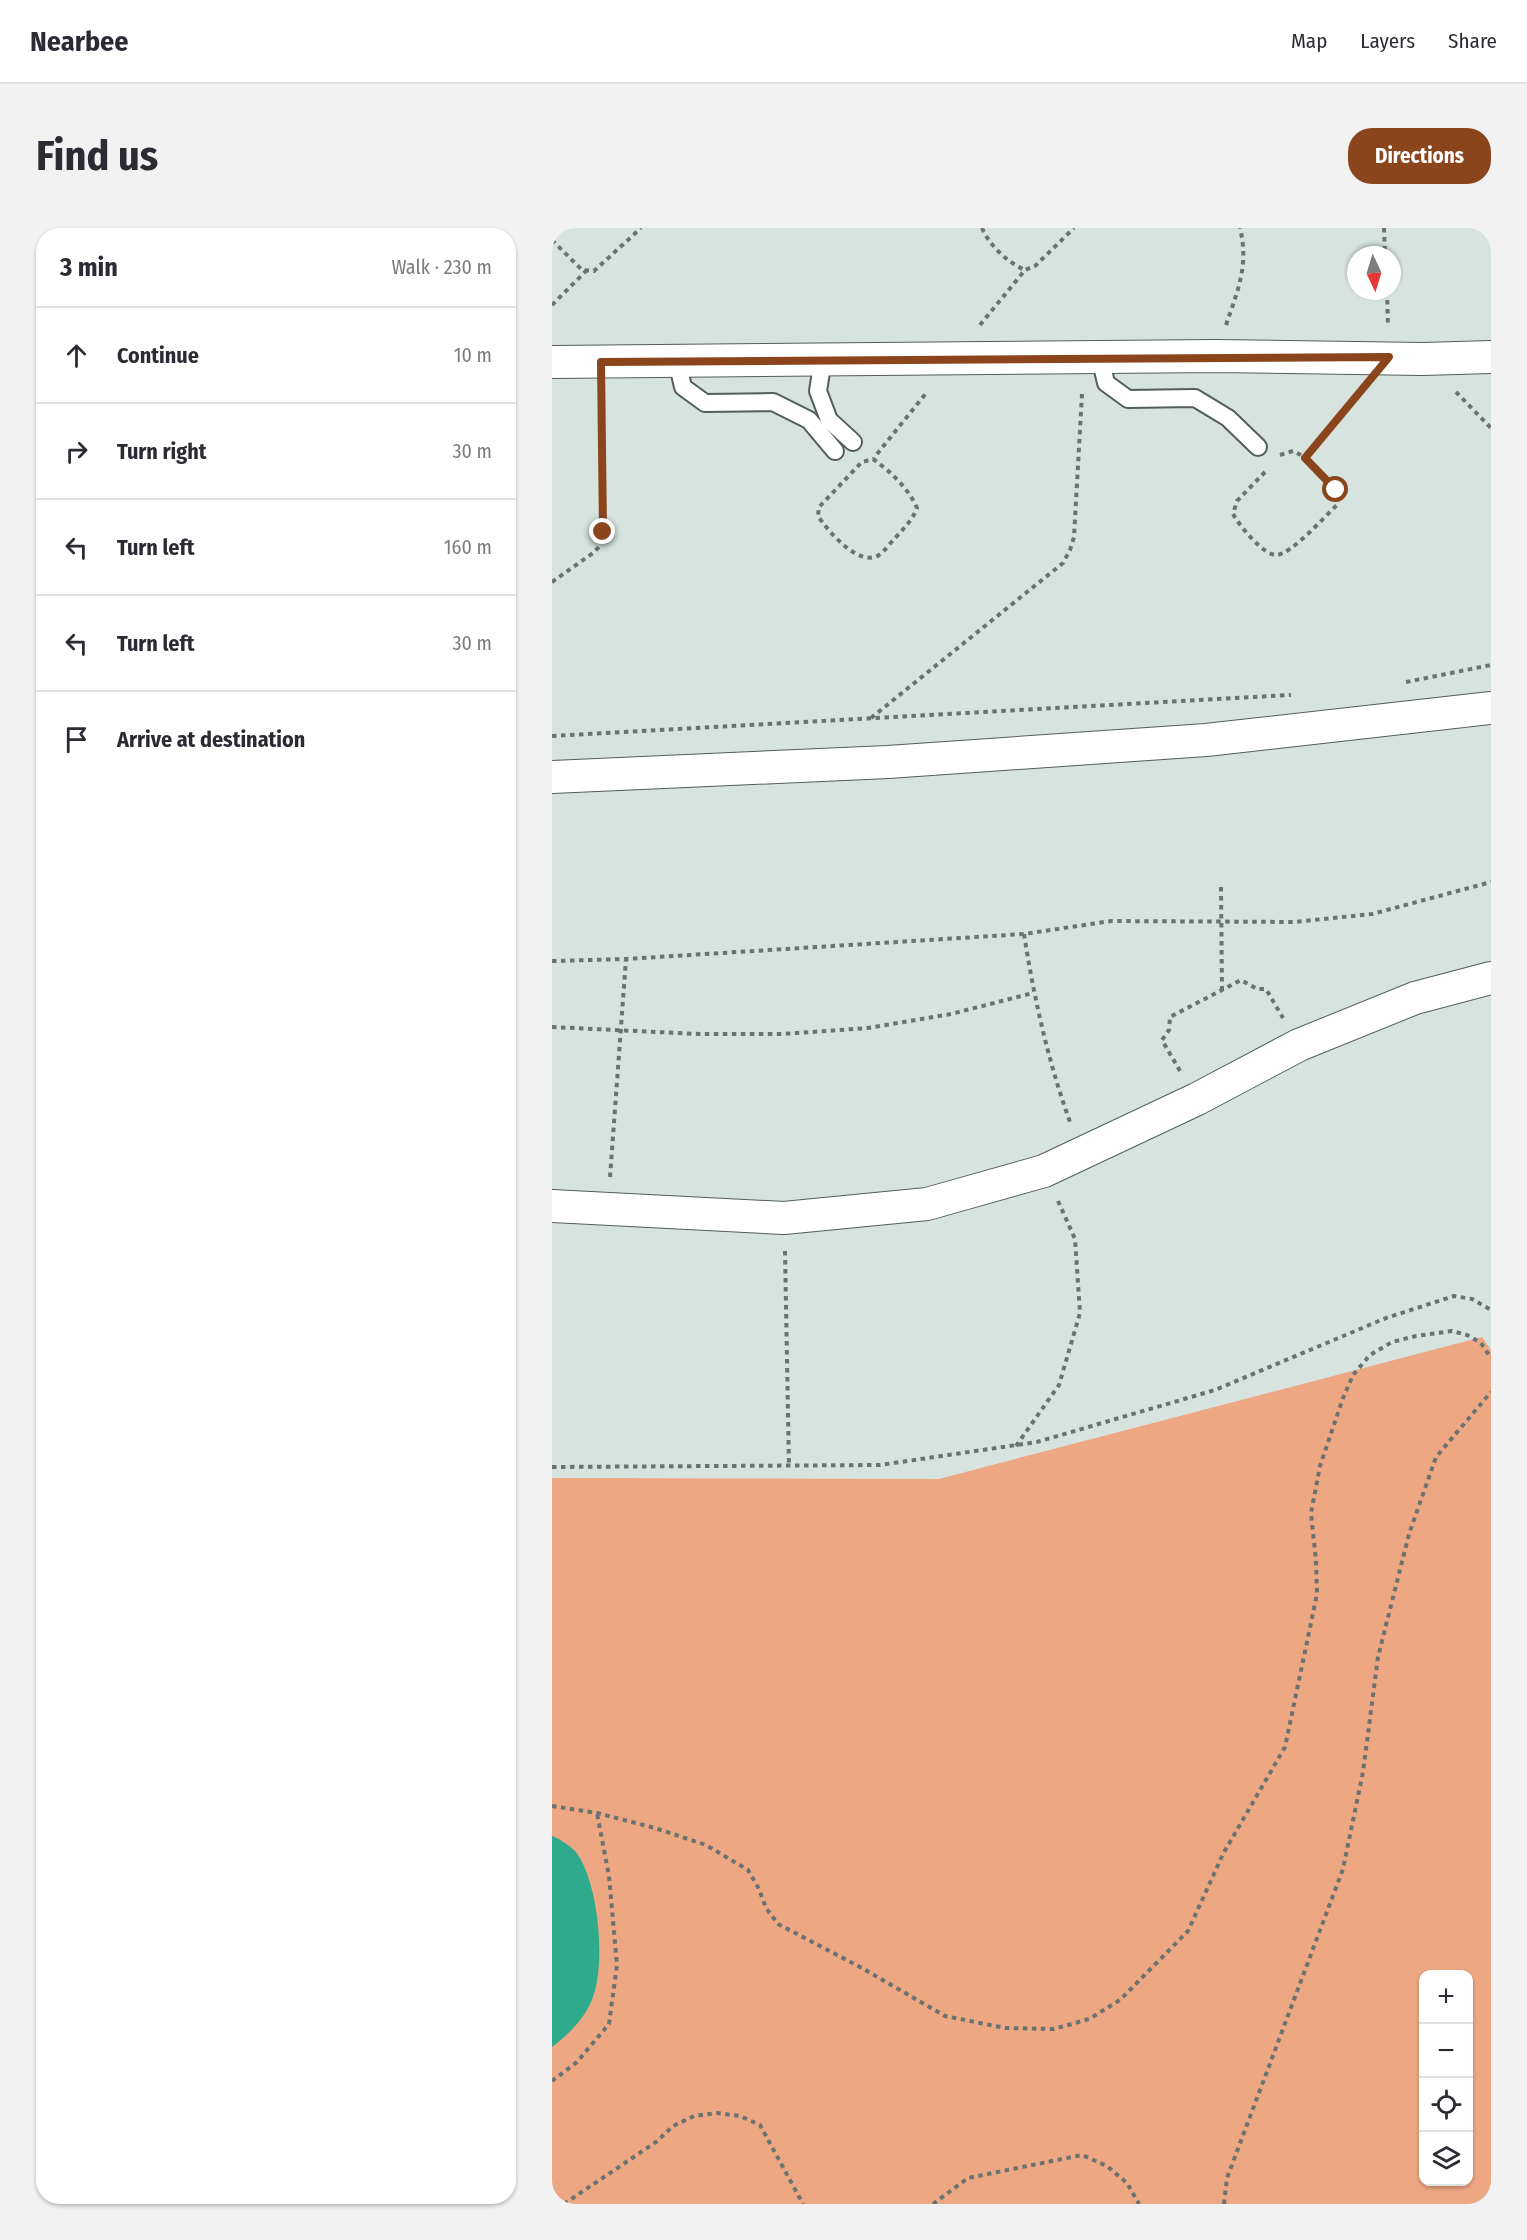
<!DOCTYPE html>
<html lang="en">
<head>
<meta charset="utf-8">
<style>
	body { margin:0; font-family:"Fira Sans Condensed",sans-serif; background:#f2f2f3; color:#2b2b33 }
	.controls { position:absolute; right:18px; bottom:18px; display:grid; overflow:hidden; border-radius:12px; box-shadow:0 2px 4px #0004 }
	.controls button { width:54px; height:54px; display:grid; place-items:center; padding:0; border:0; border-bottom:2px solid #e1e1e2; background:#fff; color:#2b2b33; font:30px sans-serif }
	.compass { position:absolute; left:795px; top:18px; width:54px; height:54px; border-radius:50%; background:#fff; box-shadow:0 2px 4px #0004; rotate:176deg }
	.stop { position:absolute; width:18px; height:18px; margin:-14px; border:4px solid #8a451c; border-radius:50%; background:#fff }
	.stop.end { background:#8a451c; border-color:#fff; box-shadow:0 2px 6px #0008 }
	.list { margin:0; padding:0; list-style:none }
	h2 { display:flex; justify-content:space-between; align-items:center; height:78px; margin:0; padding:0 24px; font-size:26px }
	h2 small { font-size:20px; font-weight:400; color:#7c7c81 }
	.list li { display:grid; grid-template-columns:39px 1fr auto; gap:18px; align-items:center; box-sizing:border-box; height:96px; padding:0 24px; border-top:2px solid #e1e1e2 }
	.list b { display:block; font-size:22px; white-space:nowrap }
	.list em { font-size:20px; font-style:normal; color:#7c7c81 }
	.icon { flex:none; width:33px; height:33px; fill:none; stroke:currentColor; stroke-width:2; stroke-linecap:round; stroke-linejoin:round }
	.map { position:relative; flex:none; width:939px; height:1976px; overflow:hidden; border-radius:24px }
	header { display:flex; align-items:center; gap:36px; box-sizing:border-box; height:84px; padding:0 30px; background:#fff; border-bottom:2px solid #e1e1e2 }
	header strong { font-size:28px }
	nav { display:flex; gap:33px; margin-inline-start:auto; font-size:21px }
	.intro { display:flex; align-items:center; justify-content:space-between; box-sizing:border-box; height:144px; padding:0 36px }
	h1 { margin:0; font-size:42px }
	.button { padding:15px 27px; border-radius:24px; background:#8a451c; color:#fff; font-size:21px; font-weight:700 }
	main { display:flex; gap:36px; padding:0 36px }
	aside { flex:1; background:#fff; border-radius:24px; box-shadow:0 2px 4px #0004 }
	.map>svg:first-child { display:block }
	.green { fill:#eda783; fill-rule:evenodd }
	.water { fill:#2dab8c }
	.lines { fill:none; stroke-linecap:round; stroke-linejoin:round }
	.lane-casing { stroke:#535d5a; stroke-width:20 }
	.street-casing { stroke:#535d5a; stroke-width:34 }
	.path { stroke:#6b7370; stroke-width:4; stroke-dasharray:4.5 4.5; stroke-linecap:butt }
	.lane { stroke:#fff; stroke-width:16 }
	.street { stroke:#fff; stroke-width:32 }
	.route { stroke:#8a451c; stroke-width:8 }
</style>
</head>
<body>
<header>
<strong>Nearbee</strong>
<nav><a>Map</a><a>Layers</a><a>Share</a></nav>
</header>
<div class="intro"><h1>Find us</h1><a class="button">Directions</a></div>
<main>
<aside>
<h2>3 min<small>Walk · 230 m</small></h2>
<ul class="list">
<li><svg class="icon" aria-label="ahead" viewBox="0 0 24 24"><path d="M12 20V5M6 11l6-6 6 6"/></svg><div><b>Continue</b></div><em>10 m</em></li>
<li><svg class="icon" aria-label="right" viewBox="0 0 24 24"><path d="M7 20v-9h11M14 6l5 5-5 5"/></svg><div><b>Turn right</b></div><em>30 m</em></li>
<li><svg class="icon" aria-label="left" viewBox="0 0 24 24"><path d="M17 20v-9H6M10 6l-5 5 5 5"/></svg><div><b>Turn left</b></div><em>160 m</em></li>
<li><svg class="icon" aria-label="left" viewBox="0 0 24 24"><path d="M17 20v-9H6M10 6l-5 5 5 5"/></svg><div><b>Turn left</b></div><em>30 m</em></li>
<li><svg class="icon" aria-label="arrive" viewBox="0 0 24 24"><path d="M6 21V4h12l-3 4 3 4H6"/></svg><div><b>Arrive at destination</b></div></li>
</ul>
</aside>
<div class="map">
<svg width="939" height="1976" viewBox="0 0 939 1976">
	<rect width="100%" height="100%" fill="#d7e3df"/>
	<path class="green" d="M930 1109 939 1122V1976H0V1250L387 1251ZM872 1746H916V1954H872Z"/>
	<path class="water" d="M0 1608C8 1611 17 1617 23 1623 47 1652 55 1740 39 1774 31 1792 16 1807 0 1819Z"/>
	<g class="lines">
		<g class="lane-casing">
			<g id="lane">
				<path d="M548 129 554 155 576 171 643 170 676 190 706 219"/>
				<path d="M271 131 266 163 277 192 301 214"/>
				<path d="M125 133 131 159 153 175 221 174 257 192 283 223"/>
			</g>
		</g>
		<g class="street-casing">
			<g id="street">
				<path d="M0 134 663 128 871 131 939 129"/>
				<path d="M0 549 336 534 654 512 939 480"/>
				<path d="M0 978 232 990 375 976 492 943 645 871 747 817 863 770 939 750"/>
			</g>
		</g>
		<g class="path">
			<path d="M430 0C437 17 456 35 473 42"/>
			<path d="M832 0 833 27"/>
			<path d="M0 12 30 42 42 43 89 0"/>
			<path d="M835 63 836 98"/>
			<path d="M0 77 35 42"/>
			<path d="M428 97 473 42 483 38 522 0"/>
			<path d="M674 97C686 62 697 37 688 0"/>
			<path d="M904 164 939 200"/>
			<path d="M325 226 375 164"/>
			<path d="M728 227 741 223 753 229 808 164"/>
			<path d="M321 231C338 243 357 261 365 280 360 293 352 300 343 310 338 315 333 323 327 327 307 340 276 303 266 288L267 279 310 234Z"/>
			<path d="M713 244 685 273 681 286C687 297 711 327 724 327 739 327 773 288 785 277L786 269 784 262 753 229"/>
			<path d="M0 354 41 325 47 319 50 312 49 164"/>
			<path d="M854 454 939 437"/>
			<path d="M319 490 511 335 518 322 522 309 530 166"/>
			<path d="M0 508 739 467"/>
			<path d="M669 659 670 762"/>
			<path d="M472 706C482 770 496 833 518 894"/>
			<path d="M0 733 74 731 472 706 559 693 742 694 820 686 939 654"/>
			<path d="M0 799 147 806H231L316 800 399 786 481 765"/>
			<path d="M628 843 610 812 617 802 618 789 689 752 705 761H714L731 790"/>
			<path d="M58 949 74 731"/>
			<path d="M233 1023 237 1239"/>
			<path d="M464 1218 507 1157 528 1085 523 1011 506 973"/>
			<path d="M0 1239 328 1237 485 1214 663 1162 834 1090 902 1068 920 1071 939 1082"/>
			<path d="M0 1578 45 1585 103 1600 154 1617 196 1642 207 1661 214 1680 226 1696 310 1740 393 1788 453 1800 502 1801 537 1791 568 1772 636 1703 671 1626 733 1519 765 1366 764 1333 759 1285 768 1238 791 1170 801 1147 818 1127 840 1114 864 1108 900 1103 915 1107 929 1115 939 1130"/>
			<path d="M0 1853 25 1834 57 1796 65 1737 57 1648 45 1585"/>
			<path d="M12 1976 104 1914 121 1898 142 1888 165 1885 188 1888 208 1897 251 1976"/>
			<path d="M381 1976 416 1950 530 1927 555 1938 575 1955 587 1976"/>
			<path d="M672 1976 675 1950 791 1641 811 1544 826 1429 857 1306 884 1229 939 1164"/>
		</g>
		<use href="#lane" class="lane"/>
		<use href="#street" class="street"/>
	</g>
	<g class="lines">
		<path class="route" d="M51 304 49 134 837 129 753 230 784 262"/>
	</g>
</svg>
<div class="controls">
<button>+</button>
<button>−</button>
<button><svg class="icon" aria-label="locate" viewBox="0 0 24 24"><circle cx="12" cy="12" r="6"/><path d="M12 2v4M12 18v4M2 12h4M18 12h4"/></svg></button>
<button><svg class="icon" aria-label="layers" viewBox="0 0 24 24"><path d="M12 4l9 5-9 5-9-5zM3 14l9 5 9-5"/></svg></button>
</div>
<svg class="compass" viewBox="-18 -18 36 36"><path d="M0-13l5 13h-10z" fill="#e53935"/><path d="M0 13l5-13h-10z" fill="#7c7c81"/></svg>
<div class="stop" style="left:784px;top:262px"></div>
<div class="stop end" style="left:51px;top:304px"></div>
</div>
</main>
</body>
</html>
